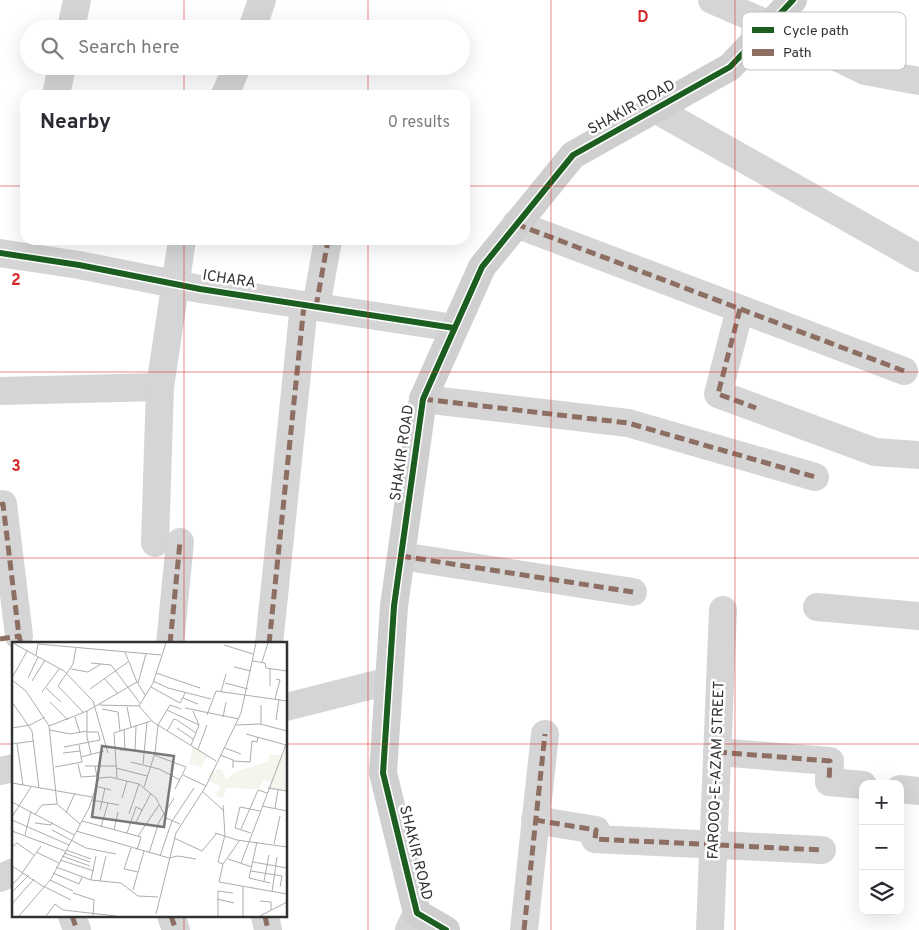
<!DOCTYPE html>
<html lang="en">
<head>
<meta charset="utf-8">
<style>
	body { margin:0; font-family:Overpass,sans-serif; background:#f2f2f3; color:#2b2b33 }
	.controls { position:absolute; right:15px; bottom:15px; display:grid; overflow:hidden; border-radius:10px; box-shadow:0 5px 20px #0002 }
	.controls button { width:45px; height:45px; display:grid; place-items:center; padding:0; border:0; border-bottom:1px solid #e1e1e2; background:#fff; color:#2b2b33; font:25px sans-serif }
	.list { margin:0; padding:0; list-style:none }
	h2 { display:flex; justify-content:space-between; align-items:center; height:65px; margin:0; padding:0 20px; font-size:21px }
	h2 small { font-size:16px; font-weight:400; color:#7c7c81 }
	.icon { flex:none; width:28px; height:28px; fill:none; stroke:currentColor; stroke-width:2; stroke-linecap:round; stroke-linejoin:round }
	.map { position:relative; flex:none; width:919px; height:930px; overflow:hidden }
	.search { position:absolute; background:#fff; box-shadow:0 5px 20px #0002; left:20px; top:20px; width:450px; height:55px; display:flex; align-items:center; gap:12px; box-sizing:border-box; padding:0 18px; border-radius:28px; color:#7c7c81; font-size:19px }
	.panel { position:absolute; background:#fff; box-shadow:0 5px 20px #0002; left:20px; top:90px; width:450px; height:155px; border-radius:15px }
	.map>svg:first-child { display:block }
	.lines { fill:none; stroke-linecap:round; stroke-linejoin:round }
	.street { stroke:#d5d5d5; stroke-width:28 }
	.secondary { stroke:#cfcfcf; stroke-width:28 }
	.quiet { stroke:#8d6e63; stroke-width:5; stroke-dasharray:10 5; stroke-linecap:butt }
	.cycleway-casing { stroke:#fff; stroke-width:9 }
	.cycleway { stroke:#1b5e20; stroke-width:6 }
	.grid { fill:none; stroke:#d62828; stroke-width:1; stroke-opacity:0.55 }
	.labels { text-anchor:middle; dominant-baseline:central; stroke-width:5; stroke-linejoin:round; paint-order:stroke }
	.street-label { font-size:15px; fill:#313131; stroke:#fff }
	.inset-road { fill:none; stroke:#adadad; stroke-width:1 }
	.view { fill:#797979; fill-opacity:0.15; stroke:#797979; stroke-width:2.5 }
	.inset-edge { fill:none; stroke:#313131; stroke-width:2.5 }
	.key { fill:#fff; stroke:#c1c1c1; stroke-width:1 }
	.key-label { font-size:14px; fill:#313131 }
	.grid-label { font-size:16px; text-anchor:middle; font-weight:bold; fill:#d62828; stroke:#fff; stroke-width:5; stroke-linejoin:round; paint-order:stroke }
</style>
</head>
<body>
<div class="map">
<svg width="919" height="930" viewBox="0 0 919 930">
	<rect width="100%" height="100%" fill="#fff"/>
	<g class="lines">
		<g class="street">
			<path d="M712 0 770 25 865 71 919 81"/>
			<path d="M71 29 77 0"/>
			<path d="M252 29 262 0"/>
			<path d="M56 95 62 66"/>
			<path d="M225 95 237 66"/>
			<path d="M655 109 919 258"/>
			<path d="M516 224 904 371"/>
			<path d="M0 253 79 265 200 289 454 328"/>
			<path d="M316 307 328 240"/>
			<path d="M740 309 718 394 875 452 919 455"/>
			<path d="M0 391 160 387"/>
			<path d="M423 399 628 423 815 477"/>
			<path d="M0 505 3 504 19 636"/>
			<path d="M155 543 160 387 182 240"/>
			<path d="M401 556 633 592"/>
			<path d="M817 607 919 616"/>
			<path d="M170 644 180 542"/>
			<path d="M269 644 304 305"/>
			<path d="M286 707 389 681"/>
			<path d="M717 752 830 761 829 782 863 785"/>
			<path d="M0 771 14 768"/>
			<path d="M900 789 919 791"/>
			<path d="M535 820 596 830 595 839 822 850"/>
			<path d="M0 878 14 872"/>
			<path d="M72 916 77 930"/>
			<path d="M171 916 176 930"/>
			<path d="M265 916 268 930"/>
			<path d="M409 930 417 913"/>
			<path d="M524 930 545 734"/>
			<path d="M710 930 723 610"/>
		</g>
		<path class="secondary" d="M446 930 417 913 383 773 394 606 423 399 482 267 573 155 730 67 793 0"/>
		<g class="quiet">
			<path d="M516 224 904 371"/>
			<path d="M316 307 328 240"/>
			<path d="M740 309 718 394 756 408"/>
			<path d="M423 399 628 423 815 477"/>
			<path d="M0 505 3 504 19 636"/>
			<path d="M401 556 633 592"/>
			<path d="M0 639 19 636 21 644"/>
			<path d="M170 644 180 542"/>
			<path d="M269 644 304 305"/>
			<path d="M717 752 830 761 829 782"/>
			<path d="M535 820 596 830 595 839 822 850"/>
			<path d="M72 916 77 930"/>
			<path d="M171 916 176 930"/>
			<path d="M265 916 268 930"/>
			<path d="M524 930 545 734"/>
		</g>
		<g class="cycleway-casing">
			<g id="cycleway">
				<path d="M0 253 79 265 200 289 454 328"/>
				<path d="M446 930 417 913 383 773 394 606 423 399 482 267 573 155 730 67 793 0"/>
			</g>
		</g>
		<use href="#cycleway" class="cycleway"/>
	</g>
	<path class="grid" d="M184 0V29M368 0V29M551 0V930M735 0V930M184 66V95M368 66V95M0 186H25M465 186H919M184 240V644M368 240V930M0 372H919M0 558H919M0 744H14M286 744H919M184 916V930"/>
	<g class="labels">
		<g class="street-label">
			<text transform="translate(632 108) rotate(-29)">SHAKIR ROAD</text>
			<text transform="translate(229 280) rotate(9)">ICHARA</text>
			<text transform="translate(403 453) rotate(-82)">SHAKIR ROAD</text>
			<text transform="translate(717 770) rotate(-88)">FAROOQ-E-AZAM STREET</text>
			<text transform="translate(415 853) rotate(76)">SHAKIR ROAD</text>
		</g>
	</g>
	<g transform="translate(12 642)">
		<rect width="275" height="275" fill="#fff"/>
		<path d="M181 104 196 114 189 125 177 122ZM275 106V149L256 146 259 140 252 138 246 147 214 146 211 155 208 156 204 153 208 145 196 138 199 129 204 130V127H209L214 137 225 129 255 120 258 112 270 114Z" fill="#f2f6ed"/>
		<path class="inset-road" d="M1 1 52 29 81 59 96 111M212 3 241 12M64 6 61 22 46 44 72 71M113 10 125 40M24 13 26 2 149 13M240 19 253 21 254 26 275 29M250 20 256 1M79 21 99 23 128 61M222 25 239 29M59 27 76 30 89 22M144 31 188 46M0 36 15 9M16 36 26 15M92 36 106 52M0 38 14 49 37 84 45 162 68 182M20 39 33 18M141 39 156 46 199 57M126 41 134 12M213 41 236 47M258 44V27M139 45 168 61 173 51M34 46 49 60M78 47 116 20M30 50 47 27M209 50 214 32M171 56 186 62M263 57 268 38 264 37M0 60 20 89 27 146M38 60 56 78M87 63 127 64M249 63V82M127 64 141 80 204 119M127 64 141 41 154 1M115 65 119 85M173 66 227 77M90 67 106 70 108 89M155 68 187 83 184 91M75 69V95L79 112M181 69 187 83M195 73 204 49 275 59M63 75 68 91M211 75 214 60M264 78 267 57M224 83 248 82 275 89M37 84 75 69 125 40 133 53M0 86 18 83 33 75M165 86 181 97M38 88 58 92 75 89M155 89 162 77 165 78 184 91 179 103M234 92 274 103M0 102 22 99M5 102 11 143M52 105 88 98 86 90H75M213 106 229 112M186 107 195 83M108 108H113L112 87M113 108H123L124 84M51 111 68 109M142 113 174 125 163 147M208 113 221 118V126M69 115 92 109M221 119 238 120 240 99 245 100 246 95M119 120 147 127 168 138M66 122 69 135 84 134M131 122 135 80M73 124H83L85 135M83 124H104M43 125 70 120 67 103M104 126 135 134M171 133 194 144M105 136 102 91 139 79M0 141 80 155M83 144 99 148M132 145 143 111 146 83 158 63 169 67M256 146 275 149M190 149 212 169M110 156 115 139M80 158 107 163M0 160 62 193M250 164 275 169M263 166 266 148M88 168 93 146M54 171 63 151M23 172 30 163 45 162M117 172 127 142M0 175 19 145M0 178 57 203M70 179 129 195 125 208M124 180 139 151M23 181 39 183 40 180M89 185 96 161M229 187 246 148 255 151M40 188 74 206 104 212M102 188 106 170M0 189 53 209M64 189 157 216 166 214 184 217M115 191 124 165 130 168M203 191 225 198 275 205M239 191 223 186 228 165 248 169M13 193 19 169M126 194 147 163M162 196 190 209 205 191M228 198 211 222 207 240 275 252M245 200 237 236 258 241M262 202 268 174M0 205 5 201 22 213M119 206 112 227 126 230M54 208 79 217M24 210 47 221M52 211 78 220M137 211 147 180 162 156M50 214 78 224M148 214 160 179 182 146M216 217 240 225M48 218 82 229M241 220 275 226M229 221 275 100M211 222 206 220 213 193 211 163M0 224 32 245M44 225 79 238 109 241 126 254 146 255M239 229 270 234 268 245M10 231 29 204M41 231 67 242 70 235M38 238 61 249M79 238 84 214M88 239 94 214M252 239 257 213M0 243 11 231M33 245 59 258M121 248 132 209M0 250 17 233M260 250 265 215M61 251 82 258 81 274M205 257 222 261M248 259 259 260V268M0 262 22 237M144 272 164 191 194 144 229 71 244 1M7 274 39 237 77 166 87 136 98 135 127 142 144 156 154 176 168 182M34 274 43 262 51 268 104 274M206 274V249L221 251M231 274V245M248 274 275 260"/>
		<path class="view" d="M90 104 162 114 152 185 80 175Z"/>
		<rect width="275" height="275" class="inset-edge"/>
	</g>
	<rect x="742" y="12" width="164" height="58" rx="8" class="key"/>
	<rect x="752" y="27" width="22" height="6" fill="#1b5e20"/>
	<rect x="752" y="49" width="22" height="7" fill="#8d6e63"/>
	<g class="key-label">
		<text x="783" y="35">Cycle path</text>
		<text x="783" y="57">Path</text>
	</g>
	<g class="grid-label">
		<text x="643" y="22">D</text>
		<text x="16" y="285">2</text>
		<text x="16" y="471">3</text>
	</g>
</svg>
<div class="controls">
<button>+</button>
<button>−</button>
<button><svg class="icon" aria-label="layers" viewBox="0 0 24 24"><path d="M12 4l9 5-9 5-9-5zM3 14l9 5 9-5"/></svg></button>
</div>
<div class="search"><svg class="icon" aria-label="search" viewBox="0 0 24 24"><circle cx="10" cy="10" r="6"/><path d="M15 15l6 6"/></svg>Search here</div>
<section class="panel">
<h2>Nearby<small>0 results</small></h2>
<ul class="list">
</ul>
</section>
</div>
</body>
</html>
